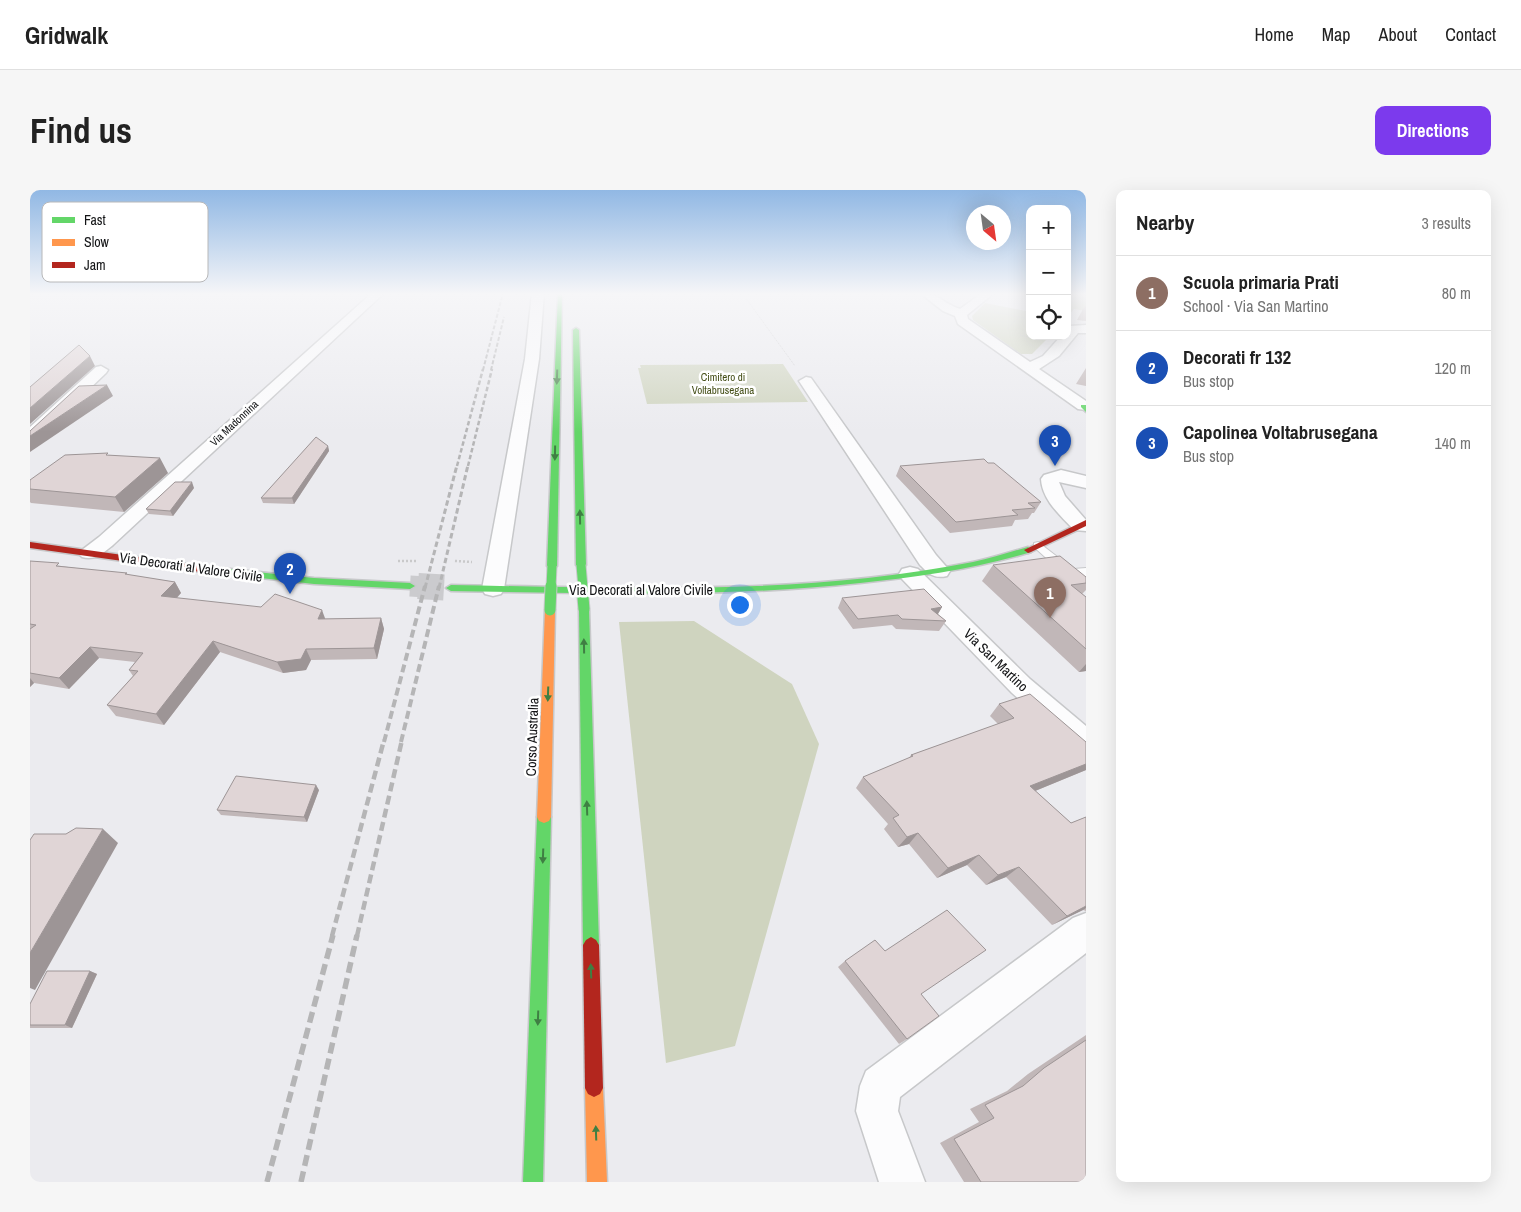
<!DOCTYPE html>
<html lang="en">
<head>
<meta charset="utf-8">
<style>
	body { margin:0; font-family:"Archivo Narrow",sans-serif; background:#f6f6f6; color:#222 }
	.controls { position:absolute; right:15px; top:15px; display:grid; overflow:hidden; border-radius:10px; box-shadow:0 5px 20px #0002 }
	.controls button { width:45px; height:45px; display:grid; place-items:center; padding:0; border:0; border-bottom:1px solid #e0e0e0; background:#fff; color:#222; font:25px sans-serif }
	.compass { position:absolute; left:936px; top:15px; width:45px; height:45px; border-radius:50%; background:#fff; box-shadow:0 5px 20px #0002; rotate:151deg }
	.you { position:absolute; left:709px; top:414px; width:18px; height:18px; margin:-12px; border:4px solid #fff; border-radius:50%; background:#1a73e8; box-shadow:0 0 0 8px #1a73e833 }
	.badge { display:grid; place-items:center; width:32px; height:32px; border-radius:50%; background:#7c3aed; color:#fff; font-size:16px; font-weight:700 }
	.pin { position:absolute; translate:-50% -41px; filter:drop-shadow(0 1px 2px #0008) }
	.pin::after { content:''; position:absolute; top:26px; width:18px; height:15px; background:inherit; clip-path:polygon(0 0,100% 0,50% 100%) }
	.list { margin:0; padding:0; list-style:none }
	h2 { display:flex; justify-content:space-between; align-items:center; height:65px; margin:0; padding:0 20px; font-size:21px }
	h2 small { font-size:16px; font-weight:400; color:#767676 }
	.list li { display:grid; grid-template-columns:32px 1fr auto; gap:15px; align-items:center; box-sizing:border-box; height:75px; padding:0 20px; border-top:1px solid #e0e0e0 }
	.list b { display:block; font-size:19px; white-space:nowrap }
	.list p { margin:0; font-size:16px; white-space:nowrap; color:#767676 }
	.list em { font-size:16px; font-style:normal; color:#767676 }
	.icon { flex:none; width:28px; height:28px; fill:none; stroke:currentColor; stroke-width:2; stroke-linecap:round; stroke-linejoin:round }
	.map { position:relative; flex:none; width:1056px; height:992px; overflow:hidden; border-radius:10px }
	header { display:flex; align-items:center; gap:30px; box-sizing:border-box; height:70px; padding:0 25px; background:#fff; border-bottom:1px solid #e0e0e0 }
	header strong { font-size:24px }
	nav { display:flex; gap:28px; margin-inline-start:auto; font-size:18px }
	.intro { display:flex; align-items:center; justify-content:space-between; box-sizing:border-box; height:120px; padding:0 30px }
	h1 { margin:0; font-size:35px }
	.button { padding:12px 22px; border-radius:10px; background:#7c3aed; color:#fff; font-size:18px; font-weight:700 }
	main { display:flex; gap:30px; padding:0 30px }
	aside { flex:1; background:#fff; border-radius:10px; box-shadow:0 5px 20px #0002 }
	.map>svg:first-child { display:block }
	.green { fill:#cfd4bf }
	.lines { fill:none; stroke-linecap:round; stroke-linejoin:round }
	.secondary-tunnel-far1 { stroke:#cbcbce; stroke-width:21; stroke-dasharray:21 11; stroke-linecap:butt }
	.secondary-tunnel { stroke:#cbcbce; stroke-width:26; stroke-dasharray:26 13; stroke-linecap:butt }
	.lane-casing { stroke:#c7c8ca; stroke-width:2 }
	.street-casing { stroke:#c7c8ca; stroke-width:3 }
	.fast-casing { stroke:#c7c8ca; stroke-width:3 }
	.slow-casing { stroke:#c7c8ca; stroke-width:3 }
	.jam-casing { stroke:#c7c8ca; stroke-width:3 }
	.path-far1 { stroke:#c9c9ca; stroke-width:1; stroke-dasharray:1 1; stroke-linecap:butt }
	.path { stroke:#c9c9ca; stroke-width:2.5; stroke-dasharray:2 2; stroke-linecap:butt }
	.lane { fill:#fcfcfd; fill-rule:evenodd }
	.street { fill:#fcfcfd; fill-rule:evenodd }
	.fast { fill:#63d668; fill-rule:evenodd }
	.slow { fill:#ff974d; fill-rule:evenodd }
	.jam { fill:#b3261e; fill-rule:evenodd }
	.rail-far5 { stroke:#b5b5b6; stroke-width:2; stroke-dasharray:4 2; stroke-linecap:butt }
	.rail-far4 { stroke:#b5b5b6; stroke-width:2.5; stroke-dasharray:4.5 2.5; stroke-linecap:butt }
	.rail-far3 { stroke:#b5b5b6; stroke-width:3; stroke-dasharray:5.5 3; stroke-linecap:butt }
	.rail-far2 { stroke:#b5b5b6; stroke-width:4; stroke-dasharray:8 4; stroke-linecap:butt }
	.rail-far1 { stroke:#b5b5b6; stroke-width:4.5; stroke-dasharray:9 4.5; stroke-linecap:butt }
	.rail { stroke:#b5b5b6; stroke-width:5.5; stroke-dasharray:11 5.5; stroke-linecap:butt }
	.fast-bridge-far1-casing { stroke:#c7c8ca; stroke-width:11; stroke-linecap:butt }
	.fast-bridge-casing { stroke:#c7c8ca; stroke-width:13; stroke-linecap:butt }
	.fast-bridge-far1 { stroke:#63d668; stroke-width:9 }
	.fast-bridge { stroke:#63d668; stroke-width:11 }
	.wall { fill:#c1b7b8 }
	.shaded-wall { fill:#9d9596 }
	.building { fill:#e0d5d6; stroke:#9d9596 }
	.oneway { fill:#3f7f43 }
	.labels { text-anchor:middle; dominant-baseline:central; stroke-width:5; stroke-linejoin:round; paint-order:stroke }
	.far-park-label { font-size:11px; fill:#454f18; stroke:#fff }
	.far-street-label { font-size:11px; fill:#131416; stroke:#fff }
	.street-label { font-size:14px; fill:#131416; stroke:#fff }
	.key { fill:#fff; stroke:#b8b8b9; stroke-width:1 }
	.key-label { font-size:14px; fill:#131416 }
</style>
</head>
<body>
<header>
<strong>Gridwalk</strong>
<nav><a>Home</a><a>Map</a><a>About</a><a>Contact</a></nav>
</header>
<div class="intro"><h1>Find us</h1><a class="button">Directions</a></div>
<main>
<div class="map">
<svg width="1056" height="992" viewBox="0 0 1056 992">
	<rect width="100%" height="100%" fill="#ebebef"/>
	<g class="green">
		<path d="M1037 103H1056V121L1044 119 1037 127Z"/>
		<path d="M955 113 996 121 1000 117V146H1020L1002 164H991L943 130 942 126Z"/>
		<path d="M753 174 778 212 617 214 608 178H611L610 175Z"/>
		<path d="M664 431 762 494 789 554 705 856 636 873 589 432Z"/>
	</g>
	<g class="lines">
		<path class="secondary-tunnel-far1" d="M380 396 413 398"/>
		<path class="secondary-tunnel" d="M388 396 421 398"/>
		<g class="lane-casing">
			<path id="lane" d="M1008 352 1043 379 1056 378V386H1036L1004 357V353Z"/>
		</g>
		<g class="street-casing">
			<g id="street">
				<path d="M342 103H354L83 355C73 363 65 371 52 367L48 363 69 347Z"/>
				<path d="M502 103H514L509 169 474 399 471 404 463 406 455 404 452 399 495 169Z"/>
				<path d="M890 103C909 103 912 113 930 119L952 103H964L937 125 938 129 1000 172 1013 166 1031 146H1037L1040 136 1056 135V143H1048L1029 166 1009 179 1056 211V220L1048 219 928 134 925 126 913 121Z"/>
				<path d="M71 176 78 180 76 183 6 250 0 251V237L66 177Z"/>
				<path d="M776 187 781 188 906 365 920 381 917 386C904 389 899 384 890 375L769 191Z"/>
				<path d="M1031 280 1056 286V298L1029 292 1035 306 1056 330V341L1044 340C1031 326 1012 310 1011 289L1014 285Z"/>
				<path d="M880 377 888 379 1000 489 1056 536V563L1046 560 982 503 872 389 869 384 872 379Z"/>
				<path d="M1056 723V763L870 907 868 921 895 992H849L826 921 830 896 836 881 1043 728Z"/>
			</g>
		</g>
		<g class="fast-casing">
			<g id="fast">
				<path d="M528 103H532L527 376 522 379 517 376Z"/>
				<path d="M546 138 549 140 556 375 551 378 546 375 543 140Z"/>
				<path d="M1051 215H1056V222L1051 217Z"/>
				<path d="M998 357 1002 360 1001 362C945 379 888 387 830 393 694 408 557 403 421 401L416 398 421 395C595 398 772 406 943 372 962 368 980 362 998 357Z"/>
				<path d="M171 376 284 388 380 393 385 396 380 399 284 394 168 381 166 379Z"/>
				<path d="M554 416 559 419 569 755 566 760 561 763 556 760 553 755 549 419Z"/>
				<path d="M514 621 519 623 521 627 513 992H493L507 627 509 623Z"/>
			</g>
		</g>
		<g class="slow-casing">
			<g id="slow">
				<path d="M520 417 525 420 521 627 519 631 514 633 509 631 507 627 515 420Z"/>
				<path d="M564 889 570 892 573 898 577 992H557L555 898 558 892Z"/>
			</g>
		</g>
		<g class="jam-casing">
			<g id="jam">
				<path d="M1056 330V336L1001 362 998 363 994 360Z"/>
				<path d="M0 352 171 376 176 379 171 382 0 358Z"/>
				<path d="M561 747 566 750 569 755 573 898 570 904 564 907 558 904 555 898 553 755 556 750Z"/>
			</g>
		</g>
		<g class="path-far1">
			<path d="M712 103 765 176"/>
			<path d="M964 122 1000 129"/>
			<path d="M977 139 989 127"/>
			<path d="M990 145 1008 149"/>
		</g>
		<g class="path">
			<path d="M368 371H386"/>
			<path d="M425 371 442 372"/>
		</g>
		<use href="#lane" class="lane"/>
		<use href="#street" class="street"/>
		<use href="#fast" class="fast"/>
		<use href="#slow" class="slow"/>
		<use href="#jam" class="jam"/>
		<g class="rail-far5">
			<path d="M453 180 473 103"/>
			<path d="M461 180 474 127"/>
		</g>
		<g class="rail-far4">
			<path d="M427 276 453 179"/>
			<path d="M438 276 462 179"/>
		</g>
		<g class="rail-far3">
			<path d="M395 398 427 275"/>
			<path d="M409 398 438 275"/>
		</g>
		<g class="rail-far2">
			<path d="M354 552 395 396"/>
			<path d="M371 552 409 396"/>
		</g>
		<g class="rail-far1">
			<path d="M302 746 354 550"/>
			<path d="M327 746 372 550"/>
		</g>
		<g class="rail">
			<path d="M237 992 303 745"/>
			<path d="M271 992 327 745"/>
		</g>
		<g class="fast-bridge-far1-casing">
			<g id="fast-bridge-far1">
				<path d="M551 375 553 398"/>
				<path d="M521 398 522 376"/>
			</g>
		</g>
		<g class="fast-bridge-casing">
			<g id="fast-bridge">
				<path d="M552 396 554 419"/>
				<path d="M520 420 521 396"/>
			</g>
		</g>
		<use href="#fast-bridge-far1" class="fast-bridge-far1"/>
		<use href="#fast-bridge" class="fast-bridge"/>
	</g>
	<g class="wall">
		<path d="M1046 103H1056V105Z"/>
		<path d="M1056 116V131L1047 130 1053 119Z"/>
		<path d="M1056 178V196L1046 194Z"/>
		<path d="M298 256 299 261 264 314 233 313 231 308Z"/>
		<path d="M79 265 138 283 94 322 1 313 0 312V290Z"/>
		<path d="M958 273 1011 312 1004 323H1002L998 329 985 330 982 336 920 343 866 286 870 276Z"/>
		<path d="M164 298 143 326 119 324 116 319Z"/>
		<path d="M0 371 31 376 98 385 145 392 151 403 147 408 295 429 351 428 354 439 347 469 281 470 276 480 253 483 190 462 134 535 86 526 77 515 103 486 99 480 105 472 69 468 39 499 4 493 0 497Z"/>
		<path d="M963 375 1056 387V400L1052 404 1056 407V481L1049 482 952 391Z"/>
		<path d="M812 408 912 417 908 424 916 431 909 441 866 439 862 435 823 439 808 418Z"/>
		<path d="M969 514 1056 552V580L1005 601 1041 633 1056 627V721L1053 720 1022 735 976 687 956 695 937 675 907 688 879 654 868 657 854 639 858 634 826 598 833 587 879 568 881 565 968 534 960 526Z"/>
		<path d="M289 600 277 632 191 625 187 620Z"/>
		<path d="M815 771 891 804 877 849 869 854 808 777Z"/>
		<path d="M60 781 67 784 42 838H0V814Z"/>
		<path d="M1056 845V992H934L910 953 949 932 940 919 977 901 998 884Z"/>
	</g>
	<g class="shaded-wall">
		<path d="M60 166 65 176 0 234V218Z"/>
		<path d="M77 195 83 206 0 262V246Z"/>
		<path d="M298 256 299 261 264 314 262 308Z"/>
		<path d="M130 268 138 283 94 322 85 307Z"/>
		<path d="M162 292 164 298 143 326 140 321Z"/>
		<path d="M145 392 151 403 138 417 131 406Z"/>
		<path d="M912 417 906 427 901 419Z"/>
		<path d="M292 420 296 431 288 429Z"/>
		<path d="M351 428 354 439 347 469 344 458Z"/>
		<path d="M183 451 190 462 134 535 126 524Z"/>
		<path d="M60 457 69 468 39 499 29 488Z"/>
		<path d="M276 459 281 470 276 480 253 483 247 472Z"/>
		<path d="M1056 474V481L1049 482Z"/>
		<path d="M0 488 4 493 0 497Z"/>
		<path d="M1056 574V580L988 608 1000 596Z"/>
		<path d="M286 595 289 600 277 632 274 627Z"/>
		<path d="M73 639 88 653 5 800 0 798V763Z"/>
		<path d="M888 643 879 654 868 657 877 647Z"/>
		<path d="M949 665 937 675 907 688 918 678Z"/>
		<path d="M989 677 976 687 956 695 968 685Z"/>
		<path d="M1056 716V718L1053 720 1022 735 1037 726Z"/>
		<path d="M60 781 67 784 42 838 35 835Z"/>
	</g>
	<g class="building">
		<path d="M49 155 60 166 0 218V197Z"/>
		<path d="M77 195 0 246V241L49 196Z"/>
		<path d="M286 247 298 256 262 308H231Z"/>
		<path d="M78 263 76 265 130 268 85 307 0 299V290L35 265Z"/>
		<path d="M954 269 958 273H964L1011 312 998 313 1005 318 982 320 988 325 926 332 870 276Z"/>
		<path d="M145 292H162L140 321 116 319Z"/>
		<path d="M1030 366 1056 387V393L1041 395 1056 407V459L963 375Z"/>
		<path d="M0 371 29 373 26 376 97 383 95 384 145 392 131 406 231 417 245 404 292 420 288 429 351 428 344 458 276 459 271 469 247 472 183 451 126 524 77 515 108 481 99 480 113 463 60 457 29 488 0 483V439L6 435 0 434Z"/>
		<path d="M894 399 912 417 901 419 916 431 872 429 868 425 828 429 812 408Z"/>
		<path d="M1000 504 1056 552V574L1000 596 1041 633 1056 627V716L1037 726 989 677 968 685 949 665 918 678 888 643 877 647 863 628 869 625 833 587 883 566 881 565 984 528 969 514Z"/>
		<path d="M206 586 286 595 274 627 187 620Z"/>
		<path d="M46 638 73 639 0 763V650L4 644H36Z"/>
		<path d="M917 720 956 760 891 804 909 826 877 849 815 771 845 750 855 761Z"/>
		<path d="M17 781H60L35 835H0V814Z"/>
		<path d="M1056 850V992H951L924 949 964 928 955 915 993 896 1014 878Z"/>
	</g>
	<defs><path id="oneway-solid" d="M-6-.8H1V-3.2L6.5 0L1 3.2V.8H-6Z" transform="scale(1.25)"/></defs>
	<g class="oneway">
		<use href="#oneway-solid" transform="translate(527 187) rotate(92)"/>
		<use href="#oneway-solid" transform="translate(525 263) rotate(91)"/>
		<use href="#oneway-solid" transform="translate(550 327) rotate(-91)"/>
		<use href="#oneway-solid" transform="translate(554 456) rotate(-91)"/>
		<use href="#oneway-solid" transform="translate(518 504) rotate(92)"/>
		<use href="#oneway-solid" transform="translate(557 618) rotate(-92)"/>
		<use href="#oneway-solid" transform="translate(513 666) rotate(92)"/>
		<use href="#oneway-solid" transform="translate(561 781) rotate(-92)"/>
		<use href="#oneway-solid" transform="translate(508 828) rotate(92)"/>
		<use href="#oneway-solid" transform="translate(566 943) rotate(-92)"/>
	</g>
	<linearGradient id="sky" x2="0" y2="1"><stop stop-color="#91b8e4"/><stop offset="0.43" stop-color="#f6f6f8"/><stop offset="1" stop-color="#f6f6f8" stop-opacity="0"/></linearGradient>
	<rect width="1056" height="242" fill="url(#sky)"/>
	<g class="labels">
		<g class="far-park-label">
			<text x="693" y="187">Cimitero di<tspan x="693" dy="13">Voltabrusegana</tspan></text>
		</g>
		<g class="far-street-label">
			<text transform="translate(204 233) rotate(-43)">Via Madonnina</text>
		</g>
		<g class="street-label">
			<text transform="translate(161 377) rotate(8)">Via Decorati al Valore Civile</text>
			<text x="611" y="400">Via Decorati al Valore Civile</text>
			<text transform="translate(966 470) rotate(44)">Via San Martino</text>
			<text transform="translate(502 547) rotate(-88)">Corso Australia</text>
		</g>
	</g>
	<rect x="12" y="12" width="166" height="80" rx="8" class="key"/>
	<rect x="22" y="27" width="23" height="6" fill="#63d668"/>
	<rect x="22" y="49" width="23" height="7" fill="#ff974d"/>
	<rect x="22" y="72" width="23" height="6" fill="#b3261e"/>
	<g class="key-label">
		<text x="54" y="35">Fast</text>
		<text x="54" y="57">Slow</text>
		<text x="54" y="80">Jam</text>
	</g>
</svg>
<div class="controls">
<button>+</button>
<button>−</button>
<button><svg class="icon" aria-label="locate" viewBox="0 0 24 24"><circle cx="12" cy="12" r="6"/><path d="M12 2v4M12 18v4M2 12h4M18 12h4"/></svg></button>
</div>
<svg class="compass" viewBox="-18 -18 36 36"><path d="M0-13l5 13h-10z" fill="#e53935"/><path d="M0 13l5-13h-10z" fill="#767676"/></svg>
<div class="you"></div>
<div class="pin badge" style="left:1020px;top:428px;background:#8d6e63">1</div>
<div class="pin badge" style="left:260px;top:404px;background:#1a4fb4">2</div>
<div class="pin badge" style="left:1025px;top:276px;background:#1a4fb4">3</div>
</div>
<aside>
<h2>Nearby<small>3 results</small></h2>
<ul class="list">
<li><span class="badge" style="background:#8d6e63">1</span><div><b>Scuola primaria Prati</b><p>School · Via San Martino</p></div><em>80 m</em></li>
<li><span class="badge" style="background:#1a4fb4">2</span><div><b>Decorati fr 132</b><p>Bus stop</p></div><em>120 m</em></li>
<li><span class="badge" style="background:#1a4fb4">3</span><div><b>Capolinea Voltabrusegana</b><p>Bus stop</p></div><em>140 m</em></li>
</ul>
</aside>
</main>
</body>
</html>
